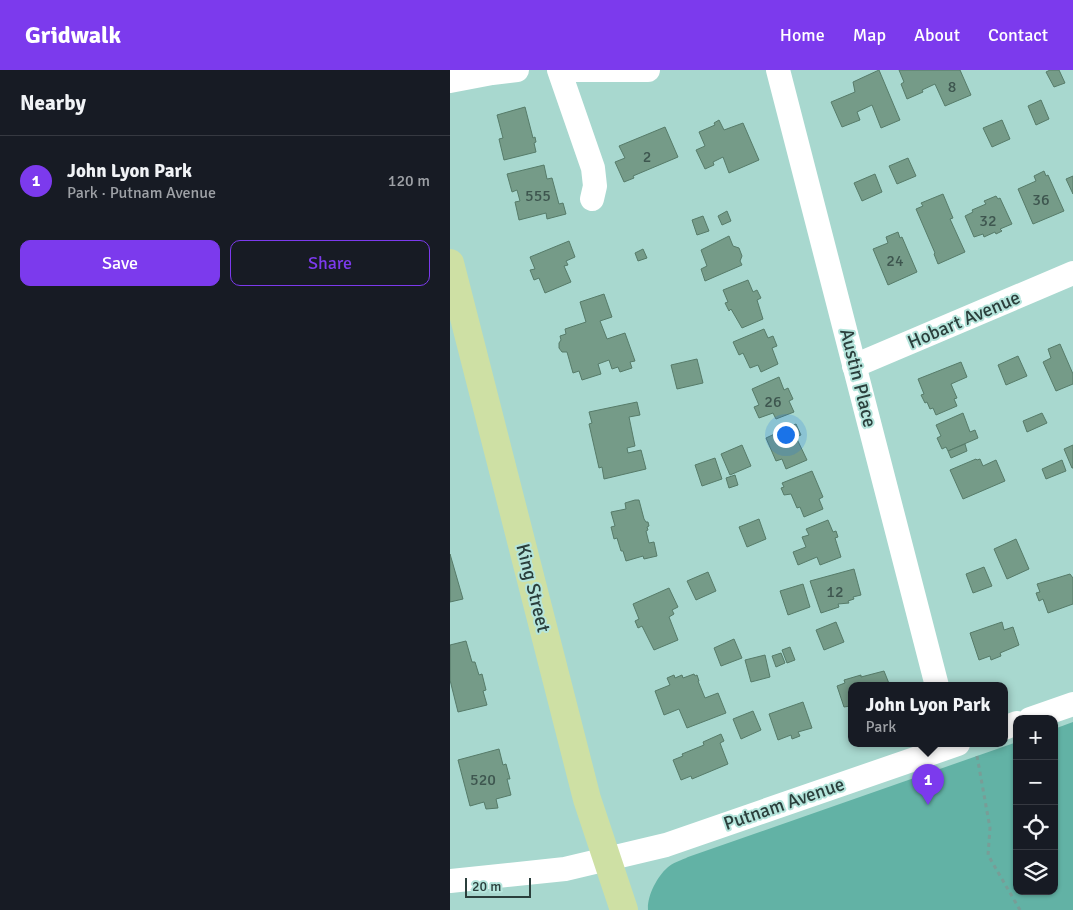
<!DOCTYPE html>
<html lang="en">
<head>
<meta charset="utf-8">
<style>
	body { margin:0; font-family:Signika,sans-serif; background:#242831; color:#f1f3f6 }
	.controls { position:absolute; right:15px; bottom:15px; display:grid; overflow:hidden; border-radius:10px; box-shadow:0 1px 4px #0004 }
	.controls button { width:45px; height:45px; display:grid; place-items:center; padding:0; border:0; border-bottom:1px solid #363941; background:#171b24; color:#f1f3f6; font:25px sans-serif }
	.scale { position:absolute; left:15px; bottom:12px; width:66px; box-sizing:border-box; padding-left:5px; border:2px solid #2b3f3c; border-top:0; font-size:14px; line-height:18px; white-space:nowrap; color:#2b3f3c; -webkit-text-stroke:4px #b5e5dc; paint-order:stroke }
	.you { position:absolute; left:335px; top:364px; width:18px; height:18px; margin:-12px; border:4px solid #fff; border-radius:50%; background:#1a73e8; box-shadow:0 0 0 8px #1a73e833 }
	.badge { display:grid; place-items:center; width:32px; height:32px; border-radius:50%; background:#7c3aed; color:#fff; font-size:16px; font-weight:700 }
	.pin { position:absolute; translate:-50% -41px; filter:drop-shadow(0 1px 2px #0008) }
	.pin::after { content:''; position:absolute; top:26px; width:18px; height:15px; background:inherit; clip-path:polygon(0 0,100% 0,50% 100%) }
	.popup { position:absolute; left:398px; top:612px; width:160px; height:65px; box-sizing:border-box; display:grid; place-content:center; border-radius:10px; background:#171b24; filter:drop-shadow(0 1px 4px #0005); font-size:16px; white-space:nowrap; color:#9ea1a6 }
	.popup b { font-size:19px; color:#f1f3f6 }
	.popup::after { content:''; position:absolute; left:50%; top:100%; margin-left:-10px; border:10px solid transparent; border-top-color:#171b24 }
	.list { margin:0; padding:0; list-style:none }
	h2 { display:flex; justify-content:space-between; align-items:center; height:65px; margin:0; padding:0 20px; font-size:21px }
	h2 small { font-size:16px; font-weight:400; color:#9ea1a6 }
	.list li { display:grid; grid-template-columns:32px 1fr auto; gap:15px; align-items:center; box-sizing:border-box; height:90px; padding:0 20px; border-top:1px solid #363941 }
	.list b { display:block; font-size:19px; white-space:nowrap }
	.list p { margin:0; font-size:16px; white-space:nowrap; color:#9ea1a6 }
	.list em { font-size:16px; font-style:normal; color:#9ea1a6 }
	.actions { display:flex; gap:10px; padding:15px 20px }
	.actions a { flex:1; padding:11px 0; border:1px solid #7c3aed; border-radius:10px; text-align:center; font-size:18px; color:#7c3aed }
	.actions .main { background:#7c3aed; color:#fff }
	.icon { flex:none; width:28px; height:28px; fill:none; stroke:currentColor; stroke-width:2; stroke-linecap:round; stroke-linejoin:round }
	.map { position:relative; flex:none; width:623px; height:840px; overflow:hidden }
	header { display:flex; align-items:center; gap:30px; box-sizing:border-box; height:70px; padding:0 25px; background:#7c3aed; color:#fff }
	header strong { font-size:24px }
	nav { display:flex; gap:28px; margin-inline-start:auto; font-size:18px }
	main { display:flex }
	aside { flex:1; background:#171b24 }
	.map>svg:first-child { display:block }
	.green { fill:#62b2a5 }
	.building { fill:#759b88; stroke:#567b69 }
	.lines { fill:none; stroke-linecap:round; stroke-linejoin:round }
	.path { stroke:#789d97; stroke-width:3; stroke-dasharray:4 4; stroke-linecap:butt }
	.minor { stroke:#fff; stroke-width:24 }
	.major { stroke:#cee0a4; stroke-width:28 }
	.labels { text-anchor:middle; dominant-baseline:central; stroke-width:4; stroke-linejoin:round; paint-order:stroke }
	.number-label { font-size:16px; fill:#3e564f }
	.street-label { font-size:19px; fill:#2b3f3c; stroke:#b5e5dc }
</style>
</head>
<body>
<header>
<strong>Gridwalk</strong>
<nav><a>Home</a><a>Map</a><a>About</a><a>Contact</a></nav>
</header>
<main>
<aside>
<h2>Nearby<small></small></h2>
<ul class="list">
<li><span class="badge">1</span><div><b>John Lyon Park</b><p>Park · Putnam Avenue</p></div><em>120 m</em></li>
</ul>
<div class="actions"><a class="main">Save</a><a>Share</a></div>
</aside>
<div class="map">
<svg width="623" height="840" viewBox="0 0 623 840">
	<rect width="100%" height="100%" fill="#a8d8cf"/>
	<path class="green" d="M623 652V840H198C197 826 207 807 217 798 222 793 232 790 238 787L567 672V821H604V659Z"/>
	<g class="building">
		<path d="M429 0 450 50 431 58 422 35 407 42 410 50 392 57 381 32 405 22 403 12Z"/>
		<path d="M449 0H510L521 25 495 36 485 14 472 20 473 22 457 29 451 14 454 12Z"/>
		<path d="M600 0H609L615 13 604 17 596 2Z"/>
		<path d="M591 30 599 49 586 55 578 36Z"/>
		<path d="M75 37 83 68 85 67 86 72 84 73 86 82 54 90 49 69 53 68 47 45Z"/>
		<path d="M269 50 274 60 293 53 309 90 279 103 273 87 263 92 264 95 255 99 246 80 255 76 249 62 265 55 264 53Z"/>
		<path d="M552 50 560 69 542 77 533 58Z"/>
		<path d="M215 57 228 87 183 106 184 108 174 112 165 92 175 88 169 76Z"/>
		<path d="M458 88 466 106 447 114 439 96Z"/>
		<path d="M94 95 97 109 102 108 109 134 113 133 116 144 97 149 96 143 69 150 65 132 70 131 67 120 62 122 57 104Z"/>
		<path d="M594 101 596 106 598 105 614 141 583 154 568 119 586 111 584 106Z"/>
		<path d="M425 104 432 122 412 131 404 113Z"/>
		<path d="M623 106V124L616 109Z"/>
		<path d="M493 124 503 148 500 149 515 182 488 194 484 184 485 183 466 139 473 136 471 133Z"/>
		<path d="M546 126 548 129 550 128 562 154 550 159 552 161 546 164 545 162 534 167 533 164 524 167 515 146 523 142 522 140 536 134 534 131Z"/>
		<path d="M277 141 281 151 272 155 268 146Z"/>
		<path d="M253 146 259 161 247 165 242 150Z"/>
		<path d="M448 162 450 168 452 167 467 202 438 215 423 179 438 173 436 167Z"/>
		<path d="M279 166 283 176 289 178 292 186 290 191 292 195 255 211 251 199 257 196 251 180Z"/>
		<path d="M119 171 125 187 116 191 118 195 114 196 121 212 95 223 89 208 84 210 80 200 85 199 80 187Z"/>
		<path d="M193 179 197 188 188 191 185 183Z"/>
		<path d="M298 210 303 222 307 220 311 228 307 230 313 249 292 258 281 239 279 241 275 233 278 232 273 220Z"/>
		<path d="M154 224 162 247 150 251 157 269 175 263 185 291 180 292 182 298 170 302 168 297 162 299 159 290 148 294 151 304 132 310 129 301 123 303 117 282H112L109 278V273L111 270 110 266 116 264 115 259 136 252 130 232Z"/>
		<path d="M314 259 318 268 323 266 327 276 322 278 328 294 311 302 308 295 300 298 293 283 289 285 283 272Z"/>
		<path d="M610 274 623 304V314L606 321 593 292 601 288 598 279Z"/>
		<path d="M568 286 577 306 556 315 548 295Z"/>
		<path d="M247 289 253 313 227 319 221 295Z"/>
		<path d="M511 292 517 307 501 314 507 328 504 329 507 336 486 345 483 338 480 339 477 332 475 333 471 325 474 324 468 309Z"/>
		<path d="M329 307 334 320 338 318 343 329 339 331 344 342 326 349 323 343 309 348 304 337 309 335 302 319Z"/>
		<path d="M187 332 190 345 179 347 185 376 177 378 178 383 191 380 196 399 154 409 152 397 149 398 139 354 142 353 139 342Z"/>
		<path d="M513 343 520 362 525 360 528 368 498 381 496 377 492 379 487 368 491 366 486 355Z"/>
		<path d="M592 343 597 353 577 362 573 351Z"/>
		<path d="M346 354 351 365 346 367 357 390 336 399 332 389 326 391 316 368Z"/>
		<path d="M515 374 517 381 501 388 498 381Z"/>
		<path d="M292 375 301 396 280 405 271 384Z"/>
		<path d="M623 375V398H622L614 379Z"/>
		<path d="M265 388 272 409 252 416 245 395Z"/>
		<path d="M526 389 527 390 530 389 533 396 546 390 555 411 513 429 500 400Z"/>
		<path d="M612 390 616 401 596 409 592 399Z"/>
		<path d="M362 401 373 427 369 429 373 439 354 447 350 437 347 438 341 424 334 425 331 418 334 417 332 413Z"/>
		<path d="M285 405 288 415 279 418 276 408Z"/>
		<path d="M185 430H189L194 449 196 452H198L199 456 197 457 198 460 196 461 199 473 204 472 207 486 194 489 193 486 176 491 173 481H171L167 468 164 469 161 457 165 456 161 442 176 439 175 433Z"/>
		<path d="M309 449 316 469 297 477 289 457Z"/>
		<path d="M378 450 383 462 386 461 388 467 385 468 391 487 370 495 367 487 348 495 343 482 356 477 352 467 359 465 356 459Z"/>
		<path d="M566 469 579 499 557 509 544 479Z"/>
		<path d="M0 484 13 529 0 532Z"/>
		<path d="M534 497 542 516 523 523 516 504Z"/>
		<path d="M404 499 411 525 403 527 404 529 398 531 399 533 388 534 389 537 371 543 360 511Z"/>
		<path d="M258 502 266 521 246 530 237 511Z"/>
		<path d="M620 504 623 508V534L598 543 593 529 589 531 586 523 590 522 587 514Z"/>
		<path d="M353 514 360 537 338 545 330 521Z"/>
		<path d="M219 518 228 537 222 540 224 544 219 547 228 570 204 580 192 556 188 558 185 551 189 549 183 534Z"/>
		<path d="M386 552 394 572 374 580 366 560Z"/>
		<path d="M552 552 554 560 563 557 569 575 550 583 551 586 541 590 540 586 529 590 520 563Z"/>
		<path d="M284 569 292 588 271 596 264 578Z"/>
		<path d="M16 571 22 592H25L29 605 32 604 36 620 33 621 37 635 8 642 0 610V575Z"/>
		<path d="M340 577 345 590 337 593 332 580Z"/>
		<path d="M331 583 335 593 326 597 322 586Z"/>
		<path d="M315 585 320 607 301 612 295 590Z"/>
		<path d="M434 601 440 616H402V638L400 636 394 637 387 616 395 613 394 610 411 605V607Z"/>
		<path d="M244 604 245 606 247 605 249 611H248L255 628 268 623 276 643 237 658 229 639 214 645 205 621 220 615 217 608 224 605 225 608 232 605 233 608Z"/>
		<path d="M353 632 362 658 348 662 350 666 342 669 341 665 328 670 319 644Z"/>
		<path d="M303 641 311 660 291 669 283 649Z"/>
		<path d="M271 664 274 671 270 673 278 694 242 709 241 706 231 710 223 690 233 686 232 684 254 675 253 672Z"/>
		<path d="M49 679 53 695 56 694 60 709H57L61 725 46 729 48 738 36 739 34 732 20 736 8 690Z"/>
	</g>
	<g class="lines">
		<path class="path" d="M527 686 540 758 538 785 570 840"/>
		<g class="minor">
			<path d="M109 0 143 98 145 116 142 129"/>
			<path d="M122 0H198"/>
			<path d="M328 0 487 616"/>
			<path d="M0 11 42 3 67 0"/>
			<path d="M404 296 623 203"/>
			<path d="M580 649 623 634"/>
			<path d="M554 658 567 653"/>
			<path d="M0 811 115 799 216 775 508 674"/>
		</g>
		<path class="major" d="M0 193 137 729 174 840"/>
	</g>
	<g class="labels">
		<g class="number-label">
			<text x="502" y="17">8</text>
			<text x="197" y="87">2</text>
			<text x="88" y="126">555</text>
			<text x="591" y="130">36</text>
			<text x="538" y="151">32</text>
			<text x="445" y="191">24</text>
			<text x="323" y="332">26</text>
			<text x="385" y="522">12</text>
			<text x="33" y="710">520</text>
		</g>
		<g class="street-label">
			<text transform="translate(514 250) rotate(-23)">Hobart Avenue</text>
			<text transform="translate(408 308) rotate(76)">Austin Place</text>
			<text transform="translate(83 518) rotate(76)">King Street</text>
			<text transform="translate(334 734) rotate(-19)">Putnam Avenue</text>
		</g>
	</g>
</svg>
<div class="controls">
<button>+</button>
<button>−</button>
<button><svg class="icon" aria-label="locate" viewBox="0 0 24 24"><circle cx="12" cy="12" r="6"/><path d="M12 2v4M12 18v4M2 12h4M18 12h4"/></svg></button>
<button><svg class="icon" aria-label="layers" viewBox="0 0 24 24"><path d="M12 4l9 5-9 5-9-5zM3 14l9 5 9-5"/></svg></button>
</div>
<div class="scale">20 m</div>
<div class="you"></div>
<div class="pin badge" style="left:478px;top:735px">1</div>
<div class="popup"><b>John Lyon Park</b>Park</div>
</div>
</main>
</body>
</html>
